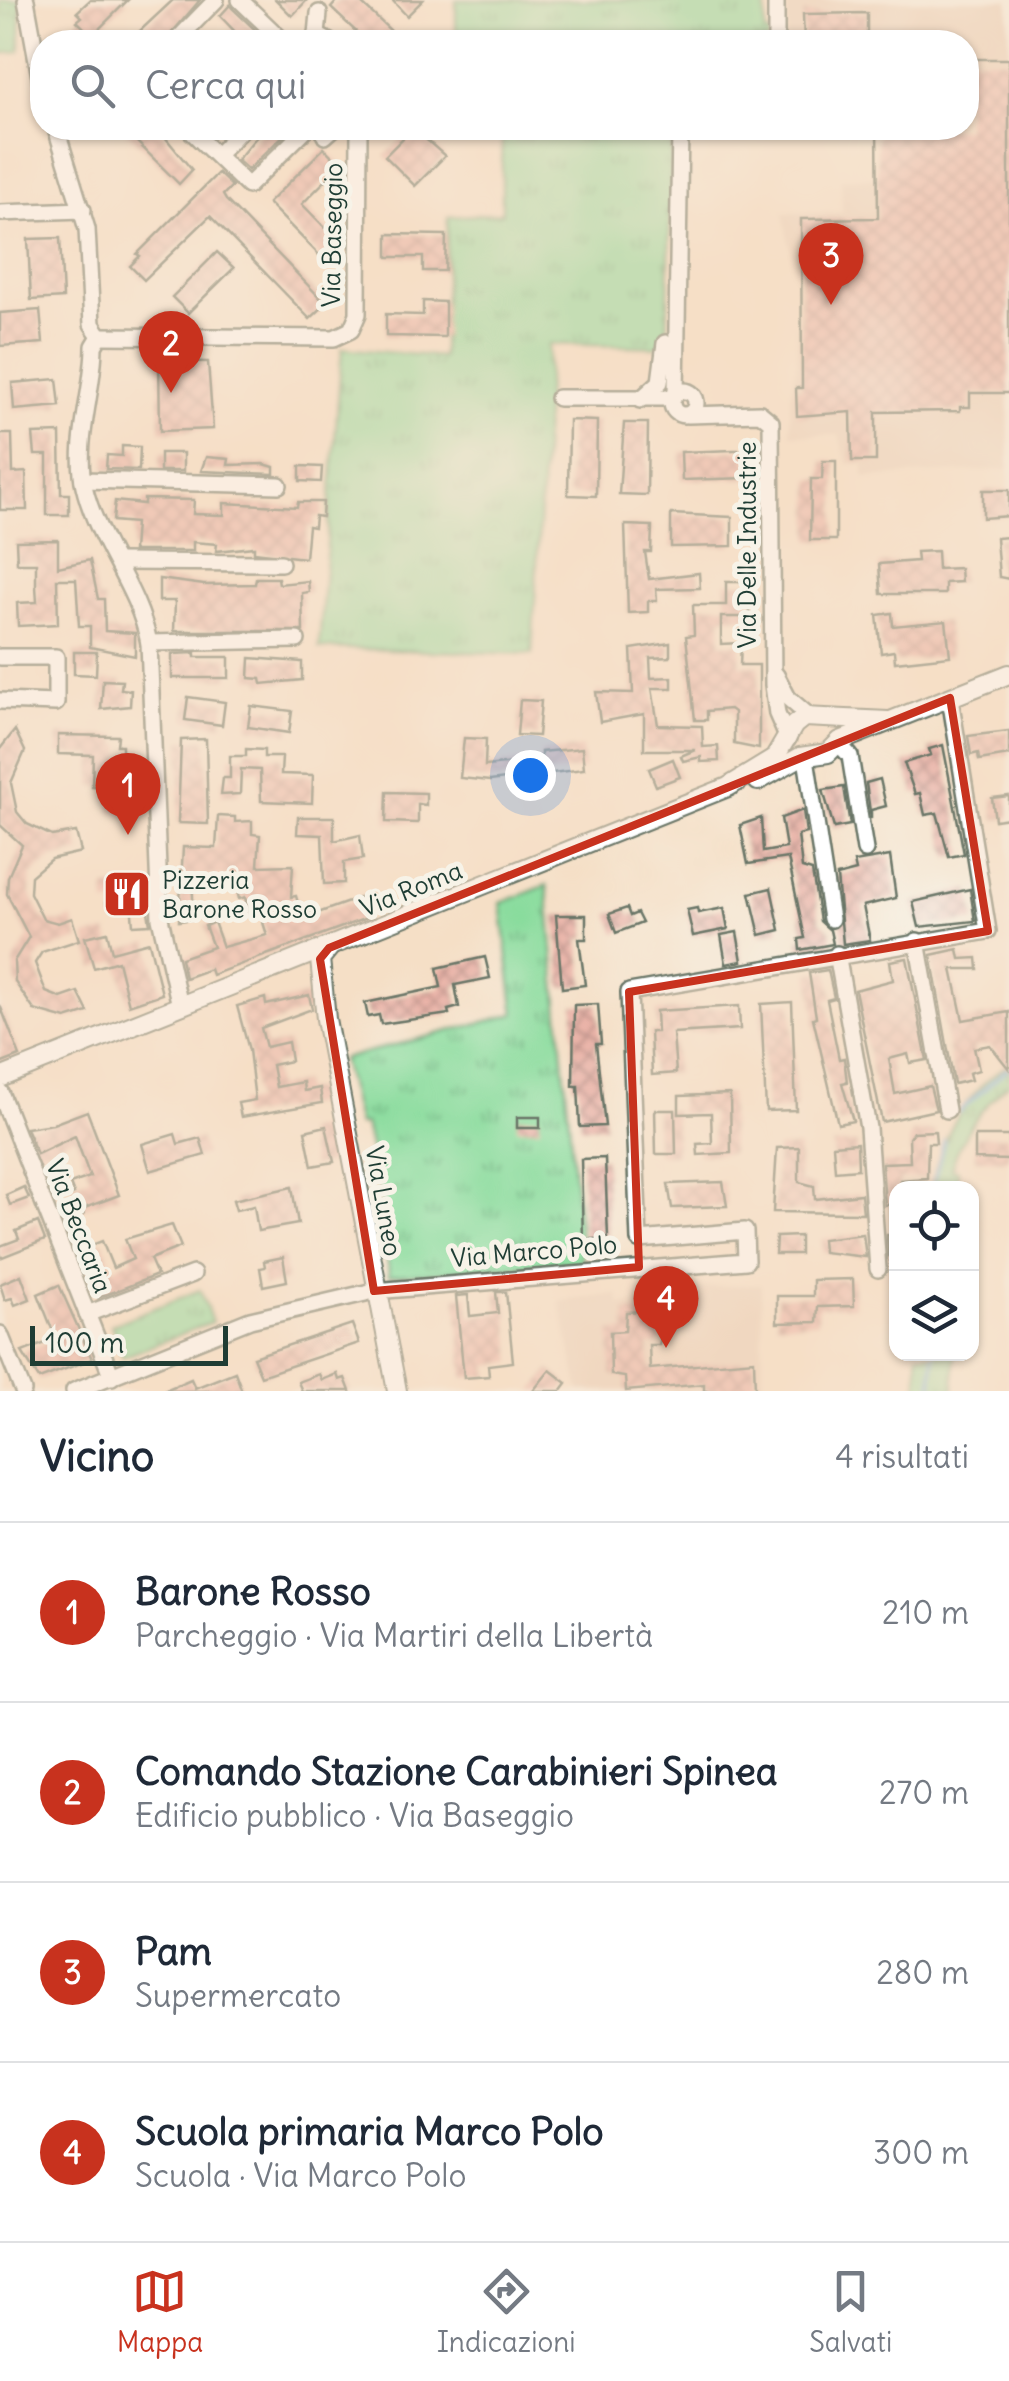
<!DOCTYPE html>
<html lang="it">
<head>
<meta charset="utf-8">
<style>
	body { margin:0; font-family:Delius,sans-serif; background:#f2f2f3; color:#1f2937 }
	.controls { position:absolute; right:30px; bottom:30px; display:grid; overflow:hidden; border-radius:20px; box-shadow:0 2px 8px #0004 }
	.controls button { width:90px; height:90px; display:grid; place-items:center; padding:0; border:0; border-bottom:2px solid #e0e1e3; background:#fff; color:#1f2937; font:50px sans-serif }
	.scale { position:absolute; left:30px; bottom:25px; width:198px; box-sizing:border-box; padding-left:10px; border:5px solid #1f3d34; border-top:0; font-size:28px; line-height:35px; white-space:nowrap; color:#1f3d34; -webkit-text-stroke:8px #f7f3e8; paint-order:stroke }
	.you { position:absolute; left:530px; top:775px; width:35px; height:35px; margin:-25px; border:8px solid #fff; border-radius:50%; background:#1a73e8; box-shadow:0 0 0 15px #1a73e833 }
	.badge { display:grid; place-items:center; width:65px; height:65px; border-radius:50%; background:#c8321e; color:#fff; font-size:32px; font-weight:700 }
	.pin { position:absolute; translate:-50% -82px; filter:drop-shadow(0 2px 5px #0008) }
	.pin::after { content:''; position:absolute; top:52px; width:35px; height:30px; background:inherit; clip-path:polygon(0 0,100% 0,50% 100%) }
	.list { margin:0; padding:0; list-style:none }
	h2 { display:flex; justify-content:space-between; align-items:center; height:130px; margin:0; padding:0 40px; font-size:42px }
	h2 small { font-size:32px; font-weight:400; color:#747a83 }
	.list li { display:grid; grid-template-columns:65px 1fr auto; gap:30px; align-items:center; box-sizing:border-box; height:180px; padding:0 40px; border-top:2px solid #e0e1e3 }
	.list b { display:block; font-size:38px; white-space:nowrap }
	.list p { margin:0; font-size:32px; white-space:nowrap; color:#747a83 }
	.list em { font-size:32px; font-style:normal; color:#747a83 }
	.icon { flex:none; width:55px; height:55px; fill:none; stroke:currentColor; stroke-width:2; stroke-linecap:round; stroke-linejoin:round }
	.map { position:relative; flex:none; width:1009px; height:1391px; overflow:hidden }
	.search { position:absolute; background:#fff; box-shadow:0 2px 8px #0004; left:30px; right:30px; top:30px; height:110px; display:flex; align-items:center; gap:25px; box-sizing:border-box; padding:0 35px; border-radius:40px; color:#747a83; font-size:38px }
	.sheet { height:850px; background:#fff }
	nav { display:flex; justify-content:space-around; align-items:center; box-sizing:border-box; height:140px; border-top:2px solid #e0e1e3; background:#fff; font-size:28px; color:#747a83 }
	nav a { display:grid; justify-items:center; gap:5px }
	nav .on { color:#c8321e }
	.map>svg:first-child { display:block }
	.built { fill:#e9cfb8 }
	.grass { fill:url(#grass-tufts); stroke:#548c68; stroke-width:2.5 }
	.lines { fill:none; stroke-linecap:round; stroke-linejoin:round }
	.stream { stroke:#65aedd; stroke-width:4 }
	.building { fill:url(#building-cross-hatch) }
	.minor-casing { stroke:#6a7667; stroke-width:20 }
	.tertiary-casing { stroke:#6a7667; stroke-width:22 }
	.minor { stroke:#fff; stroke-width:15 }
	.tertiary { stroke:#fff; stroke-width:18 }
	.marked { fill:none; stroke:#c8321e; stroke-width:8; stroke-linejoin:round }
	.labels { text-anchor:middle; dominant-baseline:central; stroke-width:10; stroke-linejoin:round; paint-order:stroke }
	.street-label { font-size:25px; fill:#1f3d34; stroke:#f7f3e8 }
	.poi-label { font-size:25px; fill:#1f3d34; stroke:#f7f3e8; text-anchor:start }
</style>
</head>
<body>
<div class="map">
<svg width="1009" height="1391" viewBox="0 0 1009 1391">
	<defs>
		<pattern id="grass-tufts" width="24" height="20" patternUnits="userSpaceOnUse" patternTransform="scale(2.5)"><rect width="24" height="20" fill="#89dc9d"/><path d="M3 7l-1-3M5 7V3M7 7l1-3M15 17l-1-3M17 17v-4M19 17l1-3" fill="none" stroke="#6fb481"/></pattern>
		<pattern id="building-cross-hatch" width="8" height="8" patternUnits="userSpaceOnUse" patternTransform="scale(2.5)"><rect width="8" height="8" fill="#e9b0a5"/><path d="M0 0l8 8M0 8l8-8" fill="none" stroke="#bc9087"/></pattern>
	</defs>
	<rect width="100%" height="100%" fill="#f7f3e8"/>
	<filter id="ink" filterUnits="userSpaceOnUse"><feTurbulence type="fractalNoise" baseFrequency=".01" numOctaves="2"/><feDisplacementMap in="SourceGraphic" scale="20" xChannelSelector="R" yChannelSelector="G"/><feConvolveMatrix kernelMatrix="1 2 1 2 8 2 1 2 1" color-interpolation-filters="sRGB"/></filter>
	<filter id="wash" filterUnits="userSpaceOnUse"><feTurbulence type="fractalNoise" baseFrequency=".0048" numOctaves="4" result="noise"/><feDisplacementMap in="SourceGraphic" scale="40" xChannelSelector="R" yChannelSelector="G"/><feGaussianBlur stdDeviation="2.25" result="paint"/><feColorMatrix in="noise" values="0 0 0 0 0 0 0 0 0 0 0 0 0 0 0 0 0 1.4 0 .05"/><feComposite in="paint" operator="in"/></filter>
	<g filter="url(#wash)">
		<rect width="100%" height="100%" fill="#f5dfc6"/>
		<g class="built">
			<path d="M787 0H1009V469L864 478V464H848L839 435 791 434 790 395 797 364 796 277 783 213 842 212 841 179 877 178V128H966V42H786Z"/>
			<path d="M761 1284 763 1391H580L559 1301 618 1294 620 1305 678 1300V1289Z"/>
		</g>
		<g class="grass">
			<path d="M0 0H21L20 51 0 54Z"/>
			<path d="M456 0H766L765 33H769L768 42H456Z"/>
			<path d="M502 128H672L667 347 549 344 532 654 319 648 342 348 442 357 448 217 502 213Z"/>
			<path d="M547 885 582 1262 389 1276 382 1201 365 1124 358 1125 342 1059 515 1014 501 903Z"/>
			<path d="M1009 1064V1083C981 1108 962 1132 951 1169L958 1170 957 1188H931C942 1136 963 1094 1009 1064Z"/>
			<path d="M200 1290 212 1322 123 1357 111 1325Z"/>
			<path d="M918 1354H955L954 1391H918Z"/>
		</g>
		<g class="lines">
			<g class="stream">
				<path d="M959 1112 1009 1067"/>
				<path d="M932 1188 944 1141"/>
				<path d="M932 1391 934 1354"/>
			</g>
		</g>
		<g id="blocks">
			<g class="building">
				<path d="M90 0H128L92 36 77 21 82 17 77 12Z"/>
				<path d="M173 0H200L164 42H128Z"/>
				<path d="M276 0H307L292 16Z"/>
				<path d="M338 0H358L391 31 380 42H367L331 8Z"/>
				<path d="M392 0H423L407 16Z"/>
				<path d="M230 5 232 8 268 42H245L220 16Z"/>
				<path d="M867 13V42H804L803 14Z"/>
				<path d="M966 59H1009V393H970V407H960V411L876 412V461H852L851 412 797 416 796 388H802L801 219 878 218 877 128H966Z"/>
				<path d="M123 128 160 131 192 170 179 184Z"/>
				<path d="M264 128H291L248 170 237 160Z"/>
				<path d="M413 128 445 156 415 186 385 156Z"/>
				<path d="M324 148 341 165 302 204 340 243 323 259 268 203Z"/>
				<path d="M218 173 232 186 223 195 226 200 326 304 310 319 210 216 144 280 130 266 140 256 137 254Z"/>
				<path d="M388 234 446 235 445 271H423V257H388Z"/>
				<path d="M60 238 63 298 31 300 28 239Z"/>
				<path d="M217 252 234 268 188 313 172 297Z"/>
				<path d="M423 301 445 302V337L386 336V314L423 315Z"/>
				<path d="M40 310 43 343 0 346V313Z"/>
				<path d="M159 361 208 362 213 429 160 431Z"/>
				<path d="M57 379 60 406 14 410 12 383Z"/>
				<path d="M569 420 597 421 596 496 568 495Z"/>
				<path d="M624 423H648L647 495 619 494Z"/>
				<path d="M60 433 61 494H69V515H47V455H35L33 434Z"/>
				<path d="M0 434H12L13 473 26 472 27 510H0Z"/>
				<path d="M122 446 140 447 139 470 106 469 107 455 122 456Z"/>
				<path d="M734 450H748V478L682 480 681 452Z"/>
				<rect x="160" y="453" width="23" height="18"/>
				<path d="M206 457 229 459 228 465 264 464 274 467V474L201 471Z"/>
				<path d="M823 461H836V540H810L811 479H822Z"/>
				<path d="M300 466 322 467 321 482 300 481Z"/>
				<path d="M983 490H1009V516L983 518Z"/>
				<path d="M144 499 194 500 193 514 224 515V503L297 507 298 502H323L322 517 315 516 314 527 308 526 305 558 254 552V547L216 551 217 544 193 542V551H133L135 523 113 521 115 501 144 504Z"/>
				<path d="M671 514 732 517V546L671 547Z"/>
				<path d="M625 525 652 526 651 552H645L649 579 699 573 700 588 656 589 657 601H648V612L628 613Z"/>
				<path d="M1009 537V579L999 577 996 538Z"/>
				<path d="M58 540V567L90 560 98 599H104L105 631 135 633V656L90 647V626H79L76 579H57L58 624 18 626 17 603 37 602 36 586V563H17L16 541Z"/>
				<path d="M937 551 938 569 960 568 961 582 945 583V594H881L879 564 917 561 916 552Z"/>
				<path d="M256 578H278L279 584 308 581 309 592 302 593 303 631H174L175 601H159V579L204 585 255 584Z"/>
				<path d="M726 582H749V617H721V644L741 643 740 665H759V749L734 744V712L730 709 707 711V720H695L686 636 694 635 693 605H726Z"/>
				<path d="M892 613 893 626 946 621 950 656 895 662 894 651 881 653 877 615Z"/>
				<path d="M670 643V657L650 658 651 678 672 677V688H652L658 725 702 726 703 747 718 746 719 761 701 762V757L683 761 681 756 695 750H644V714L600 722 596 692 633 693 631 649Z"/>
				<path d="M74 652H97L96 675 74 674Z"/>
				<path d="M195 653V657H229V678H172V654Z"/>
				<path d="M250 658 302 662V680L262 684 261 679 249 678Z"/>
				<path d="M103 680 122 681 121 689 131 690 130 706 101 709Z"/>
				<path d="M188 697 225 702 222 725 185 720Z"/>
				<path d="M520 700 541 701 538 736 517 735Z"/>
				<path d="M251 706 292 711 289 733 248 727Z"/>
				<path d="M15 730 25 751 11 783 17 812 27 824 52 836 76 832 81 852 51 859 31 876 30 893 43 919 58 923 72 918 79 940 42 952 35 963 46 992 61 998 78 992 88 1012 66 1019 34 1010 15 982 14 961 29 937 7 894 8 877 22 845 0 825V749Z"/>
				<path d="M1009 731V755L979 760 978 753 971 755 968 736Z"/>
				<path d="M58 735 118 736 117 745H122V798H144V813L111 812 112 787 92 786 93 755 58 754Z"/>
				<path d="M464 738 486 739 485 766 541 760V752L582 748 584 769 490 781 460 778Z"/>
				<path d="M206 739 208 824 178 823 181 740Z"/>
				<path d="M943 745 964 854 949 857 937 813 925 815 920 793 915 794 904 763 931 755 929 749Z"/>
				<path d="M246 749 264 750V757H282L281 774 313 775 312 803 261 801 260 770 241 769 240 794 221 795 223 778H230V756H246Z"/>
				<path d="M673 759 680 777 656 786 649 769Z"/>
				<path d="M880 779 886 806 871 810V819L866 783Z"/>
				<path d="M844 787 850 825 834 828 823 790Z"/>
				<path d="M387 792 426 793V805L418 804V823L386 822Z"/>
				<path d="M1009 796V818L995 820 992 798Z"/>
				<path d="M803 810 806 833 798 835 802 868 812 871 820 921 830 930 833 944 800 950 799 939 805 938 788 858 748 864 740 825 761 818 763 852 786 848 781 818Z"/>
				<path d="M218 816 235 817V822L252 821V834L260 835 258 866 293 865 291 897 296 896 301 914 318 913 368 895 372 916 212 975 210 969 185 978 181 958 213 947 205 926 214 922 223 947 267 935 260 913 249 915 245 897 239 899 234 876H192L194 919 179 921 183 847 216 848Z"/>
				<path d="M298 817H334V841L360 835 363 859 344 862V883L324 884 322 835 297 834Z"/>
				<path d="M890 856 896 898 863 906 870 940 843 944 837 876 856 871 854 862Z"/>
				<path d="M144 886 150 924 133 925 131 902 106 904 105 888Z"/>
				<path d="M771 888 780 930 760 935 750 893Z"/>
				<path d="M970 889 975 921 919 927 913 902Z"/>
				<path d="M627 908 630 916 637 913 642 923 616 933 609 914Z"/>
				<path d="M697 908 698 913 724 908 728 929 693 936 687 910Z"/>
				<path d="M556 915H586V939H579L585 985 562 988Z"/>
				<path d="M107 932 112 952 149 942 162 994 129 1005 118 961 94 968 85 937Z"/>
				<path d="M737 932 742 961 726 964 721 935Z"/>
				<path d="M958 949 960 959 977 958 978 969H952L963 1020 1009 1012V1069L990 1045 974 1048 979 1070 969 1073 971 1080 954 1084 931 955Z"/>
				<path d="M485 957 490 978 455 985 459 1007 448 1010 449 1014 381 1024 379 1015 368 1017 365 1003 441 987 437 968Z"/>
				<path d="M907 958 927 1060 910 1063 908 1054 889 1059 895 1094 930 1086 936 1110 882 1122 855 990 893 980 890 961Z"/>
				<path d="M828 970 834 998 827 1000 839 1059 844 1058 847 1082 842 1083 853 1121 838 1124 813 1018 816 1017 809 973Z"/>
				<path d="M309 995 312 1009 261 1028 266 1047 288 1042 291 1061 272 1065 276 1087 303 1082 304 1091 320 1088 322 1103 241 1117 238 1103 255 1100 249 1050 237 1006 265 998 266 1005Z"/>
				<path d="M792 1002 796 1110 766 1111 761 1004Z"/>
				<path d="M598 1004 601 1044H596L605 1126 580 1127 578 1086H573L574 1005Z"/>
				<path d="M0 1005 20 1056 0 1064Z"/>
				<path d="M739 1006 740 1029 673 1033 676 1073 652 1075 650 1032H657L656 1011Z"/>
				<path d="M730 1094 731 1153 698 1155 697 1144 712 1143 711 1113 679 1114V1096Z"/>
				<path d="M655 1110H675L676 1154H656Z"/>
				<path d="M87 1111 119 1195 82 1209 84 1214 65 1222 59 1200 74 1194 70 1184 90 1177 75 1136 37 1154 26 1128 53 1124Z"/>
				<rect x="517" y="1117" width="23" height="11"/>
				<path d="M326 1126 334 1162 312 1166 305 1131Z"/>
				<path d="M935 1131 936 1143H928L927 1178 900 1180 896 1204 885 1205 882 1163 910 1162 909 1138 913 1132Z"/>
				<path d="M175 1134 178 1144 200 1138 205 1155 150 1171 142 1144Z"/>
				<path d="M975 1136H1009V1160L975 1159Z"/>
				<path d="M857 1143 858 1169 835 1171 833 1145Z"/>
				<path d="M799 1147V1182L814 1186 815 1199 861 1194 863 1213 773 1212 777 1148Z"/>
				<path d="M605 1158 608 1238 583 1240 581 1159Z"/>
				<path d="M723 1182 727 1206 672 1208 668 1184Z"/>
				<path d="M24 1187 29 1198 10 1205 6 1195Z"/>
				<path d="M292 1187 298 1224 258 1231 254 1206 236 1210 233 1200Z"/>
				<path d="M38 1222 45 1240 0 1258V1246L19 1239 16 1231Z"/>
				<path d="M172 1225 181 1247 150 1259 157 1275 98 1298 76 1251 102 1241 113 1268 133 1259 125 1239Z"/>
				<path d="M863 1234 866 1257 823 1252 822 1239Z"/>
				<path d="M887 1235H896V1256H888Z"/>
				<path d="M800 1236V1254H775L776 1237Z"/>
				<path d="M283 1257 287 1281 263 1286 260 1268 265 1267 264 1261Z"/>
				<path d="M21 1275 30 1299 15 1305 12 1298 5 1300 0 1284Z"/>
				<path d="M853 1279 854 1306 818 1307 817 1322 777 1323V1296H813V1280Z"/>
				<path d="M59 1285 92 1359 39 1379 22 1352 56 1339 38 1294Z"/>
				<path d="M496 1292H506L513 1362 488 1365 489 1376 464 1378 456 1296 468 1295 470 1316 498 1313Z"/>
				<path d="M660 1310 661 1337 659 1345H649L650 1369 754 1360 755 1391H704V1384L626 1391 625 1377 611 1375 610 1332 625 1331 626 1312Z"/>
				<path d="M352 1324 359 1343 261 1376 253 1357Z"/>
				<path d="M550 1370 567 1383 561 1391H533Z"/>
				<path d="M235 1372 242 1391H163L191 1379 195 1388Z"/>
				<path d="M319 1374 322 1380 337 1374 339 1380 345 1378 350 1391H302L298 1382Z"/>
			</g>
		</g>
	</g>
	<g filter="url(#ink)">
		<use href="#blocks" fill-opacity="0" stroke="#6a7667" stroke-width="2.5"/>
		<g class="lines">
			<g class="minor-casing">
				<g id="minor">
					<path d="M26 0 42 88"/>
					<path d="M240 0 284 42"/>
					<path d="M317 35 319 13"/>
					<path d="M175 42 216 0"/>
					<path d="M311 42 317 35 330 42"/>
					<path d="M776 42V0"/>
					<path d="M56 128 87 229 92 324 100 336"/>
					<path d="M188 128 248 186 307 128"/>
					<path d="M325 136 334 128"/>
					<path d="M217 155 243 128"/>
					<path d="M0 213 83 210"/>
					<path d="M100 336 94 346C94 390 74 443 84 486 97 542 138 587 149 643L160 918 180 1006"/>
					<path d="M100 336 334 338 351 330 358 314 359 128"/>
					<circle cx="684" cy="403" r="12"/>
					<path d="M676 394 680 128"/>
					<path d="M558 398H673"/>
					<path d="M640 400 660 382 665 343"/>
					<path d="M688 415 760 413 771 422 773 685 777 714 788 739"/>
					<path d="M83 480 279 485"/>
					<path d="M117 562 281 563"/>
					<path d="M149 643 297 640"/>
					<path d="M0 657H56V703L0 701"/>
					<path d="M776 675 788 698 809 716"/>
					<path d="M839 744 850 756 865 850"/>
					<path d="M806 758 831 919"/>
					<path d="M917 941 947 1110"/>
					<path d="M837 954 868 1128 878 1269"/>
					<path d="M0 1092 112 1377"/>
					<path d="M87 1314 193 1274"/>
					<path d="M0 1334 23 1391"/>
					<path d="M74 1391 250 1320 374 1291 746 1261 745 1231 639 1240 629 992 988 931 950 698"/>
				</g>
			</g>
			<g class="tertiary-casing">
				<g id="tertiary">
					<path d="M758 781 800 757 828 753 840 741 1009 674"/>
					<path d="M329 948 320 959 326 1019 397 1391"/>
					<path d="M0 1078 728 787 774 759 794 725 804 717 888 721"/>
				</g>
			</g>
			<use href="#minor" class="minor"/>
			<use href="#tertiary" class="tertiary"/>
		</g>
	</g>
	<path d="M0 0H1009V1391H0ZM950 698 988 931 629 992 639 1267 374 1291 320 959 329 948Z" fill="#f5dfc6" fill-opacity=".55" fill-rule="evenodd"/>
	<path class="marked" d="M950 698 988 931 629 992 639 1267 374 1291 320 959 329 948Z"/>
	<defs>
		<g id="restaurant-square" transform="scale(2.5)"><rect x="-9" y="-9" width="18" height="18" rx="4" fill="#c8321e" stroke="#f7f3e8"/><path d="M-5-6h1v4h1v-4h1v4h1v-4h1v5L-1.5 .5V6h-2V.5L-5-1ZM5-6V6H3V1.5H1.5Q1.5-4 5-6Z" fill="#fff"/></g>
	</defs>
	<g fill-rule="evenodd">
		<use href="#restaurant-square" x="127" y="894"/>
	</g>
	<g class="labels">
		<g class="street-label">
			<text transform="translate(332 235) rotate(-89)">Via Baseggio</text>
			<text transform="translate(747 545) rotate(-90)">Via Delle Industrie</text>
			<text transform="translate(411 889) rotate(-22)">Via Roma</text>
			<text transform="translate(384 1201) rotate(80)">Via Luneo</text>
			<text transform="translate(79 1226) rotate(69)">Via Beccaria</text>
			<text transform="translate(534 1251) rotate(-5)">Via Marco Polo</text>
		</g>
		<g class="poi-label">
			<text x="162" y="880">Pizzeria<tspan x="162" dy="29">Barone Rosso</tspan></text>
		</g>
	</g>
</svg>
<div class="controls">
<button><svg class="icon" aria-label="locate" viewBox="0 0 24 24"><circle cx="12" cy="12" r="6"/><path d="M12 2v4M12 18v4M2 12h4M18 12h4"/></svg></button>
<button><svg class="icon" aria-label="layers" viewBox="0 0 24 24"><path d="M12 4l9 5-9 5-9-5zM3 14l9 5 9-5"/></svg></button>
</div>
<div class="scale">100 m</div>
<div class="you"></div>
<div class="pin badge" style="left:128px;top:835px">1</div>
<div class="pin badge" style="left:171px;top:393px">2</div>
<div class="pin badge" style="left:831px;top:305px">3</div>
<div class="pin badge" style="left:666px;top:1348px">4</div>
<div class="search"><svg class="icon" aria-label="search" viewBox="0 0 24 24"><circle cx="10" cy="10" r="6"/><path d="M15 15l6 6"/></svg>Cerca qui</div>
</div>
<section class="sheet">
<h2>Vicino<small>4 risultati</small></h2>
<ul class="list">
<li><span class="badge">1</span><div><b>Barone Rosso</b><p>Parcheggio · Via Martiri della Libertà</p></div><em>210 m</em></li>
<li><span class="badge">2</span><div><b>Comando Stazione Carabinieri Spinea</b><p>Edificio pubblico · Via Baseggio</p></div><em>270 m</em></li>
<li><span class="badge">3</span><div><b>Pam</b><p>Supermercato</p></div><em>280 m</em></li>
<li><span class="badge">4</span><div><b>Scuola primaria Marco Polo</b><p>Scuola · Via Marco Polo</p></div><em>300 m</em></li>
</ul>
</section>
<nav>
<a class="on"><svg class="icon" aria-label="map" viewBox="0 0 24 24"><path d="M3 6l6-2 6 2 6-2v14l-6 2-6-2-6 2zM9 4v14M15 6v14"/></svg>Mappa</a>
<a><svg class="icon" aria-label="directions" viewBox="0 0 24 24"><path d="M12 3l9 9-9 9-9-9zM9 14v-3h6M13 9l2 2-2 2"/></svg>Indicazioni</a>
<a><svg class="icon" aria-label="saved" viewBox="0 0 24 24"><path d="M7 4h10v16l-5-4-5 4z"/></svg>Salvati</a>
</nav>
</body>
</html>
